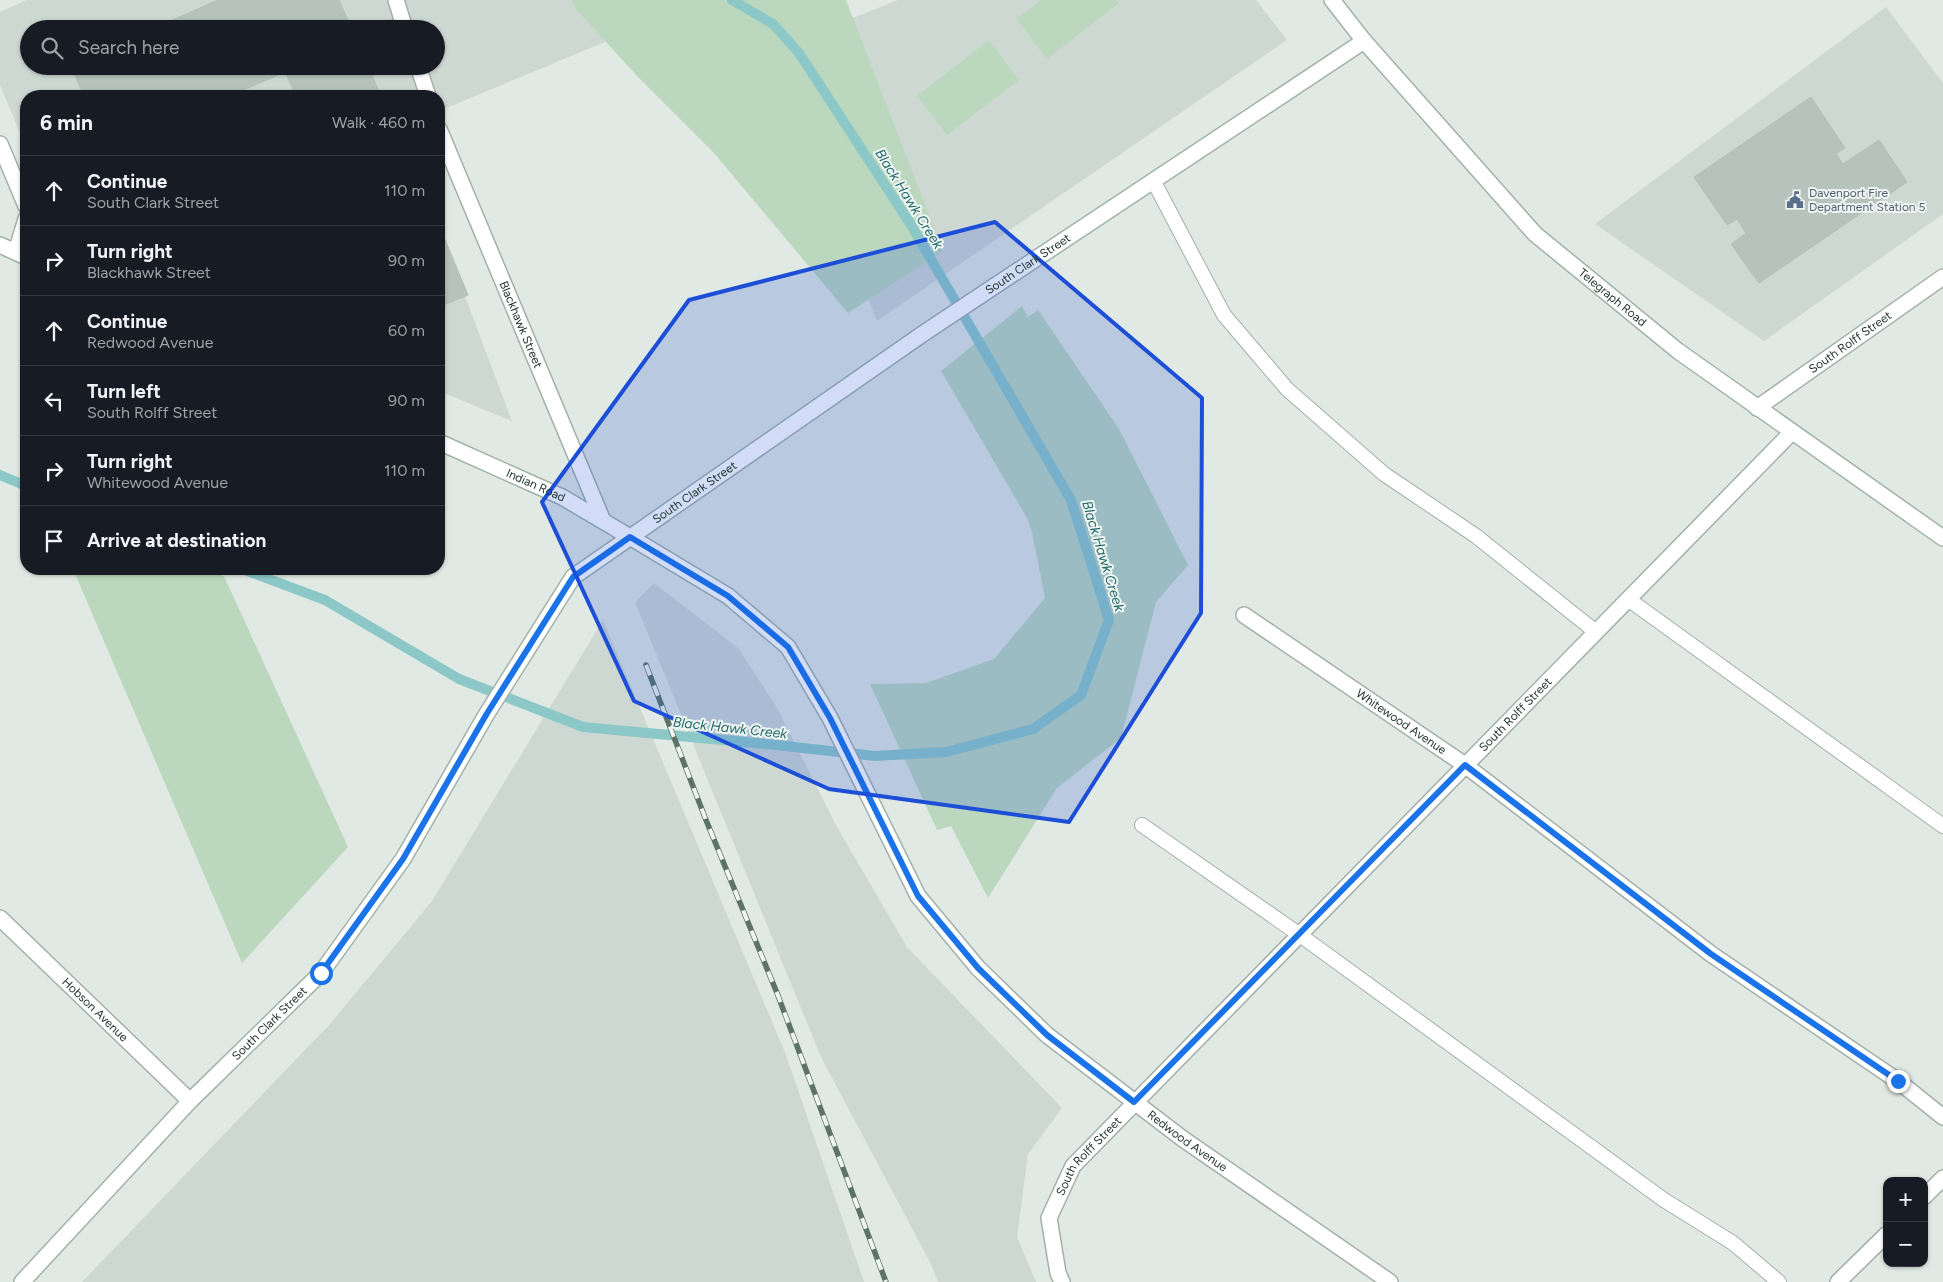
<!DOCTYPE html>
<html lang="en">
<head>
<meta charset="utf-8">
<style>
	body { margin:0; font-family:Figtree,sans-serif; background:#20242c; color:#f1f3f6 }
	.controls { position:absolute; right:15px; bottom:15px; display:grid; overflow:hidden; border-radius:10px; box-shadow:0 1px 4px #0004 }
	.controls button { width:45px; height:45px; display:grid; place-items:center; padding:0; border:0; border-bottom:1px solid #363941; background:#171b24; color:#f1f3f6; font:25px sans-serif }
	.stop { position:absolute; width:15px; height:15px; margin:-11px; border:4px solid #1a73e8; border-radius:50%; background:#fff }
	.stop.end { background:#1a73e8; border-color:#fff; box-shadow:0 1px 5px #0008 }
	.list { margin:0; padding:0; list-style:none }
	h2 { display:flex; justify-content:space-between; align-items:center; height:65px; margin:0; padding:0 20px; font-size:21px }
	h2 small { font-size:16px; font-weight:400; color:#9ea1a6 }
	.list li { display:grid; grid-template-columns:32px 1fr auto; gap:15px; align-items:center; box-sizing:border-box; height:70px; padding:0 20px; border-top:1px solid #363941 }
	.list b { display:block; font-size:19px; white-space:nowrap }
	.list p { margin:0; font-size:16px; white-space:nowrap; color:#9ea1a6 }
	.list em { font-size:16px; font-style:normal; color:#9ea1a6 }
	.icon { flex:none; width:28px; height:28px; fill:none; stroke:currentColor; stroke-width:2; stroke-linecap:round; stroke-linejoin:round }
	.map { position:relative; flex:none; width:1943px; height:1282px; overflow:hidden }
	.search { position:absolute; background:#171b24; box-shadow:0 1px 4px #0004; left:20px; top:20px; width:425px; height:55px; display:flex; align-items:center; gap:12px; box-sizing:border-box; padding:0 18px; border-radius:28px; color:#9ea1a6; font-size:19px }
	.panel { position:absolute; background:#171b24; box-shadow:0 1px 4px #0004; left:20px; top:90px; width:425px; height:485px; border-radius:20px }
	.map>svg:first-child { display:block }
	.built { fill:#ced8d2; fill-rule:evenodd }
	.green { fill:#bbd8be }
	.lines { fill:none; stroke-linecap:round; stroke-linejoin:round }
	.stream { stroke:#8dc8c8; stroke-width:10 }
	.building { fill:#b5c3bc; stroke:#b3c1b9 }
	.lane-casing { stroke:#a3b0a9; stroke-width:16 }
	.street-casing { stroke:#a3b0a9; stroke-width:18 }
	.secondary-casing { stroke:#a0b3a9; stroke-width:18 }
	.lane { stroke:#fff; stroke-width:14 }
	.street { stroke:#fff; stroke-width:15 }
	.secondary { stroke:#fff; stroke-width:15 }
	.rail-casing { stroke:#5d7369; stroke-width:5.5 }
	.rail { stroke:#eff6f2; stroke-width:4; stroke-dasharray:11; stroke-linecap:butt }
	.route { stroke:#1a73e8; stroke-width:6 }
	.marked { fill:#1d4ed8; fill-opacity:0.2; stroke:#1d4ed8; stroke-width:4; stroke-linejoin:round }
	.labels { text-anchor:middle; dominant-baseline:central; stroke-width:4; stroke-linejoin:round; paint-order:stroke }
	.service-label { font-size:12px; fill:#4e5e75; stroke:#eff6f2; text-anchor:start }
	.street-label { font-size:12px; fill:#22372e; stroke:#eff6f2 }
	.water-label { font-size:14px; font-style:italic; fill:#246a6b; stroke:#eff6f2 }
</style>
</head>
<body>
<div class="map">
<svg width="1943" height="1282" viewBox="0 0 1943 1282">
	<rect width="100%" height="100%" fill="#e0e9e3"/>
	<g class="built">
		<path d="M27 0H686L689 7 439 111V96H26V147L0 85V12ZM29 29H436V66H29Z"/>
		<path d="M898 0H1256L1287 40 877 321 771 51Z"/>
		<path d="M1886 7 1943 83V214L1764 341 1595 224Z"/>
		<path d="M439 227 512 421 439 391Z"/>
		<path d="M654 583 738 648 776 706 837 827 907 947 1062 1108 1028 1154 1017 1237 1036 1282H938L932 1266 821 1057 635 602Z"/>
		<path d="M603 620 786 1055 864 1282H82L330 1024 432 901Z"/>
	</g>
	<g class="green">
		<path d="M572 0H846L943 251 848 313 714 153 638 77 575 8Z"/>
		<path d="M1041 0H1116L1119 3 1047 59 1016 19Z"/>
		<path d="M989 40 1019 80 947 135 917 96Z"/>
		<path d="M1022 306 1028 317 1038 310 1119 429 1188 565 1156 602 1121 738 1057 788 988 898 951 826 937 830 870 684 926 683 994 659 1045 598 1032 532 1027 518 941 371Z"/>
		<path d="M73 569H194L224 576 348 847 242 963Z"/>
	</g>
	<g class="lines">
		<g class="stream">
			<path d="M0 475 26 486"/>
			<path d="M242 569 325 600 459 679 583 727 776 745 875 756 946 752 1033 729 1081 695 1109 620 1071 500 911 225 799 53 773 24 732 0"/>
		</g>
	</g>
	<g class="building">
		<path d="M218 0H339L352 29H152Z"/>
		<path d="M71 66H368L381 96H296L285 72 230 96H84Z"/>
		<path d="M1811 97 1845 148 1836 154 1843 164 1879 140 1907 182 1759 283 1731 244 1746 233 1737 219 1727 225 1694 177Z"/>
		<path d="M439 225 468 295 439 307Z"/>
	</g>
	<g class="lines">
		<g class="lane-casing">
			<g id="lane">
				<path d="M1154 182 1224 315 1287 389 1384 474 1476 536 1596 632"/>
				<path d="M1628 599 1943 826"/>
				<path d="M1142 825 1300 935 1664 1200 1733 1243 1779 1282"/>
			</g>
		</g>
		<g class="street-casing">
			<g id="street">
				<path d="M396 0 405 29"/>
				<path d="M418 66 428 96"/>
				<path id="s1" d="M439 129 603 521"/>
				<path d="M0 144 26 206"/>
				<path d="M16 252 26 219"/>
				<path id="s2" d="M1757 408 1943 277"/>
				<path id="s3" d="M630 537 728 596 788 647 830 718 918 896 978 968 1047 1035 1183 1139 1390 1282"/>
				<path id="s4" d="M1244 615 1465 765 1711 954 1898 1081 1943 1117"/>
				<path id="s5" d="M0 918 190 1101"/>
				<path d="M1924 1197 1943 1178"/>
				<path id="s6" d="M1062 1282 1058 1273 1049 1218 1073 1166 1792 432"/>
				<path d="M1838 1282 1887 1234"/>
			</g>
		</g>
		<g class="secondary-casing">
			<g id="secondary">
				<path id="s7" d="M1332 0 1364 41 1535 234 1678 351 1943 538"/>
				<path d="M0 245 26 257"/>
				<path id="s8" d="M439 442 562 497 630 537"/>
				<path id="s9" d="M22 1282 190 1101 321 973 403 859 486 715 573 577 924 333 1364 41"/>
			</g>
		</g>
		<use href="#lane" class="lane"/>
		<use href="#street" class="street"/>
		<use href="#secondary" class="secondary"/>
		<g class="rail-casing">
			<path id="rail" d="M646 665 706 820 777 993 886 1282"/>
		</g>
		<use href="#rail" class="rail"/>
	</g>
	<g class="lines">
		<path class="route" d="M321 973 403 859 486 715 573 577 630 537 728 596 788 647 830 718 918 896 978 968 1047 1035 1134 1102 1465 765 1711 954 1898 1081"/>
	</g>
	<path class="marked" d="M995 222 1202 398 1201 613 1069 822 829 789 634 701 542 502 689 300Z"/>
	<defs>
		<g id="civic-bare" transform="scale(1.35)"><path d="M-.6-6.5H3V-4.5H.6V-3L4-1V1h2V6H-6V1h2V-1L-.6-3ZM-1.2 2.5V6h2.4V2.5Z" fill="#5c6f8a" stroke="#eff6f2" stroke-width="2.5" paint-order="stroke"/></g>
	</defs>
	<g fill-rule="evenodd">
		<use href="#civic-bare" x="1795" y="200"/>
	</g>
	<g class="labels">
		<g class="service-label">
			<text x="1809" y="193">Davenport Fire<tspan x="1809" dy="14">Department Station 5</tspan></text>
		</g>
		<g class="street-label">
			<text stroke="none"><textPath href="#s9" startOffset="1452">South Clark Street</textPath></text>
			<text stroke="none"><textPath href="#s7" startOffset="410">Telegraph Road</textPath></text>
			<text stroke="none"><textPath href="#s1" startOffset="212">Blackhawk Street</textPath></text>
			<text stroke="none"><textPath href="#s2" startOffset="114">South Rolff Street</textPath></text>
			<text stroke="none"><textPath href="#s8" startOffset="106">Indian Road</textPath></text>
			<text stroke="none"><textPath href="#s9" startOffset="1048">South Clark Street</textPath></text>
			<text stroke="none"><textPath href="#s6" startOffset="755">South Rolff Street</textPath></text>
			<text stroke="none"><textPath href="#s4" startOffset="190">Whitewood Avenue</textPath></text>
			<text stroke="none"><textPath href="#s5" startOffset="132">Hobson Avenue</textPath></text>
			<text stroke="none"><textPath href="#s9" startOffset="358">South Clark Street</textPath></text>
			<text stroke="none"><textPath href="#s3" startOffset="840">Redwood Avenue</textPath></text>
			<text stroke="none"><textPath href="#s6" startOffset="140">South Rolff Street</textPath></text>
		</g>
		<g class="water-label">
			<text transform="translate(909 199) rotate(58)">Black Hawk Creek</text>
			<text transform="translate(1103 556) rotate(73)">Black Hawk Creek</text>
			<text transform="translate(730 728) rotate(6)">Black Hawk Creek</text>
		</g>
	</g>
</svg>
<div class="controls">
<button>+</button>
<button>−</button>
</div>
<div class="stop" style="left:321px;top:973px"></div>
<div class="stop end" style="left:1898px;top:1081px"></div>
<div class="search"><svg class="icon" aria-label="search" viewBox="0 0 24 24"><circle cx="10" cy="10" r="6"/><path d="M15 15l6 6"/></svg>Search here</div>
<section class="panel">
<h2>6 min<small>Walk · 460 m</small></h2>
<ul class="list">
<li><svg class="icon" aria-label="ahead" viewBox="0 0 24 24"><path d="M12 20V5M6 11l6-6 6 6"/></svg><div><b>Continue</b><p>South Clark Street</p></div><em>110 m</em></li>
<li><svg class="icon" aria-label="right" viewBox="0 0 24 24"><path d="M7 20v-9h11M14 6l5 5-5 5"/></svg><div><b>Turn right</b><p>Blackhawk Street</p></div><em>90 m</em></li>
<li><svg class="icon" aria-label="ahead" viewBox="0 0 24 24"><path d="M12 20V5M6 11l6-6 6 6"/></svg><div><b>Continue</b><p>Redwood Avenue</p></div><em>60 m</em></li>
<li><svg class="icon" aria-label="left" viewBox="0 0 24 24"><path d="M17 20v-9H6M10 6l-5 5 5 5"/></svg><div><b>Turn left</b><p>South Rolff Street</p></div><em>90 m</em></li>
<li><svg class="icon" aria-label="right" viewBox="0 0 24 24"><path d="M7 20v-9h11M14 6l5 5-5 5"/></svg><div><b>Turn right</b><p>Whitewood Avenue</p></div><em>110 m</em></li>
<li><svg class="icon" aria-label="arrive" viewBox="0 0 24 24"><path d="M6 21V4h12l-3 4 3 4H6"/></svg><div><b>Arrive at destination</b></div></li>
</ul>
</section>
</div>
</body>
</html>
